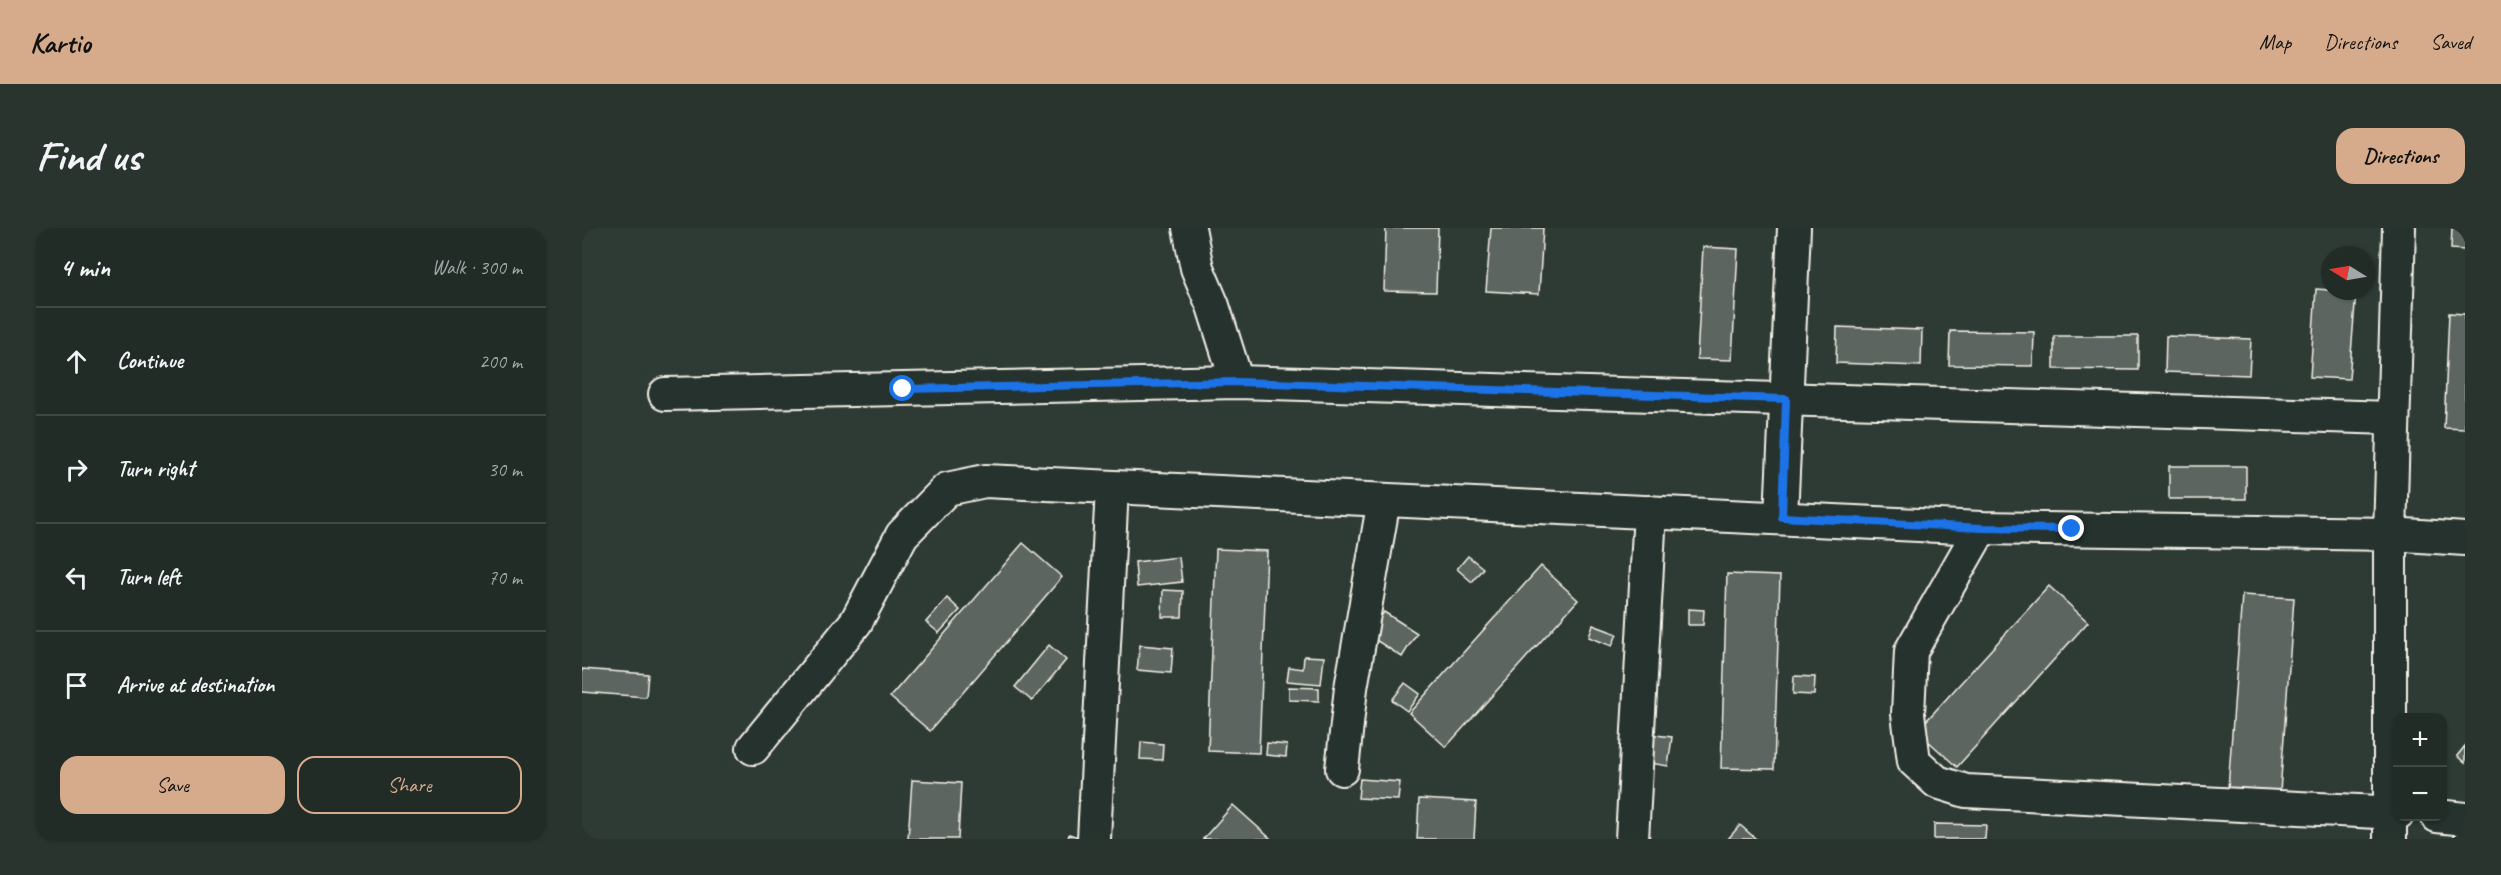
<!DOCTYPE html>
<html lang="en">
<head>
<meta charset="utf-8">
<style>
	body { margin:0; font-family:Caveat,sans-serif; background:#2a342f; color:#f1f3f6 }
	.controls { position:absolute; right:18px; bottom:18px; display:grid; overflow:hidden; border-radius:12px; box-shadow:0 2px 4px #0004 }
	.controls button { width:54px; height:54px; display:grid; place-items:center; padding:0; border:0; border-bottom:2px solid #3f4844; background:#222c27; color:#f1f3f6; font:30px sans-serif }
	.compass { position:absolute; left:1739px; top:18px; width:54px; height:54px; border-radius:50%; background:#222c27; box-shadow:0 2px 4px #0004; rotate:281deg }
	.stop { position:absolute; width:18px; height:18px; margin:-14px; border:4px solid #1a73e8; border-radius:50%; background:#fff }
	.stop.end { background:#1a73e8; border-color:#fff; box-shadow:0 2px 6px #0008 }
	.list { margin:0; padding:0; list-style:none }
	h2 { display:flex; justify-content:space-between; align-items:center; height:78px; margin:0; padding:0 24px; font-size:26px }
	h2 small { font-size:20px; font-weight:400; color:#a2a7a7 }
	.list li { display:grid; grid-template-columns:39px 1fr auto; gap:18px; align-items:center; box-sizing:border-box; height:108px; padding:0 24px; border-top:2px solid #3f4844 }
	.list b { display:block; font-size:22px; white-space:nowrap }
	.list em { font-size:20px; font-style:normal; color:#a2a7a7 }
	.actions { display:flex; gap:12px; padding:18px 24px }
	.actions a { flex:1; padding:14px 0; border:2px solid #d6ab8b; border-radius:18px; text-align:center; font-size:21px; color:#d6ab8b }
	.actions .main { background:#d6ab8b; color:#111 }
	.icon { flex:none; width:33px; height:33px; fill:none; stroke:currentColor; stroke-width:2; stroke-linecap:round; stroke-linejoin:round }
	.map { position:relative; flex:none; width:1883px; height:611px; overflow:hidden; border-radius:18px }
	header { display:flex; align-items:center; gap:36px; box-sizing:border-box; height:84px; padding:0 30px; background:#d6ab8b; color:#111 }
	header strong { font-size:28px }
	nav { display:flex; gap:33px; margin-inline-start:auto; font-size:21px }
	.intro { display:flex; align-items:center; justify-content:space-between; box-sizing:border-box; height:144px; padding:0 36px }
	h1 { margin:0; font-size:42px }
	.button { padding:15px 27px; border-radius:18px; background:#d6ab8b; color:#111; font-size:21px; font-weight:700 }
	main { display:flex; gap:36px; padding:0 36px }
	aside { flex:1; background:#222c27; border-radius:18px; box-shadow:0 2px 4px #0004 }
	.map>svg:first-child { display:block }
	.building { fill:#5c655e; stroke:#f4f1e8; stroke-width:1.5 }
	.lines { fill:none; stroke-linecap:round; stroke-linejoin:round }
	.minor-casing { stroke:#f4f1e8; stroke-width:36 }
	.minor { stroke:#26332d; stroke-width:32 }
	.route { stroke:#1a73e8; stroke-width:8 }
</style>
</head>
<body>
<header>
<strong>Kartio</strong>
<nav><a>Map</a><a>Directions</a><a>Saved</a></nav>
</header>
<div class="intro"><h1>Find us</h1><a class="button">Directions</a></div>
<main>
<aside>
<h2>4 min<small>Walk · 300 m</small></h2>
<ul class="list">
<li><svg class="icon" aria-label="ahead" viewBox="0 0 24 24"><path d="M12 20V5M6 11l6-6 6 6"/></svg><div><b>Continue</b></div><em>200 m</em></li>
<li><svg class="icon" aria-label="right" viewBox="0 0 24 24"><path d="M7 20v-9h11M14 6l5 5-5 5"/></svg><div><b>Turn right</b></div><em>30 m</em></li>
<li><svg class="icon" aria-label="left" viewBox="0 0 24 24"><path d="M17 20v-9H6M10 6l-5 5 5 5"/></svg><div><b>Turn left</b></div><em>70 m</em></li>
<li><svg class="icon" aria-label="arrive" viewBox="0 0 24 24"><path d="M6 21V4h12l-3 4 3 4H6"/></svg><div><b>Arrive at destination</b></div></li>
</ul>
<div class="actions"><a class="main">Save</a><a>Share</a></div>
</aside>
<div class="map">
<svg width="1883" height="611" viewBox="0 0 1883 611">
	<rect width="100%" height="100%" fill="#2e3b34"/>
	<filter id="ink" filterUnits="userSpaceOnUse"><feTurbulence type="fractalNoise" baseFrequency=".0167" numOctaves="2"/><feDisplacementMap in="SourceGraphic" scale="12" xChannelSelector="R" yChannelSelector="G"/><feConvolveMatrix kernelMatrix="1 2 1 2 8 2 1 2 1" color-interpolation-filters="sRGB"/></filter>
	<g filter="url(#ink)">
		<g class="building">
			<path d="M804 0H856L854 64 802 63Z"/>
			<path d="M909 0H961L957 66 904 63Z"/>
			<path d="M1870 0H1883V22L1869 21Z"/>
			<path d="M1121 19 1156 21 1150 132 1115 131Z"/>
			<path d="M1734 61 1774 64 1767 151 1728 149Z"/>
			<path d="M1867 85 1883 86V201L1862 200Z"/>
			<path d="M1255 99 1340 102 1339 138 1254 135Z"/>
			<path d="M1368 103 1452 104 1451 138 1367 137Z"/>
			<path d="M1472 108H1556V142L1472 141Z"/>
			<path d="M1584 108 1669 111 1667 147 1583 144Z"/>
			<rect x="1587" y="238" width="77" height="33"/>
			<path d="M441 315 480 349 348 503 308 469Z"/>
			<path d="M634 321 685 323 677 525 626 523Z"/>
			<path d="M886 328 901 340 890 354 875 341Z"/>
			<path d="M597 329 600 354 555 359 553 334Z"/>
			<path d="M959 338 996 372 864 519 827 485Z"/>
			<path d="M1145 346 1198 348 1192 541 1139 540Z"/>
			<path d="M1467 358 1506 394 1375 539 1335 503Z"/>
			<path d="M581 362 601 363 600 389H580Z"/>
			<path d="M1660 367 1712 370 1698 564 1646 561Z"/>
			<path d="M365 370 378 382 357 405 344 394Z"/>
			<path d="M1106 381 1122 382 1121 397H1106Z"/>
			<path d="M802 384 835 405 820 429 786 407Z"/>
			<path d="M1011 397 1035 406 1030 418 1007 409Z"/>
			<path d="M467 417 484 432 450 473 433 459Z"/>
			<path d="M558 417 591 420 589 445 555 442Z"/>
			<path d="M722 428 742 429 739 456 705 453 707 439 721 441Z"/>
			<path d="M0 441 66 446 64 469 0 464Z"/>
			<path d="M1212 448 1233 449 1232 467 1211 466Z"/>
			<path d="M823 455 838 466 825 483 810 472Z"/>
			<path d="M707 459 737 460V473L707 472Z"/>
			<path d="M1065 506 1090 509 1086 538 1061 534Z"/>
			<path d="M559 514 581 516 580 532 558 531Z"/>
			<path d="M685 515 705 517 704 529 684 527Z"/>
			<path d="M1883 518V535L1875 528Z"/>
			<path d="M778 551 818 554 816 572 776 570Z"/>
			<path d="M330 552 379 555 376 611H326Z"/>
			<path d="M837 571 894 574 892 611H835Z"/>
			<path d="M651 577 689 611H621Z"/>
			<path d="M1352 596 1404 597 1403 611H1352Z"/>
			<path d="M1158 597 1174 611H1146Z"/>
			<path d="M487 606 502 611H486Z"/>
		</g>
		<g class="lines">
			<g class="minor-casing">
				<g id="minor">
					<path d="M607 0 615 40 631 78 655 154"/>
					<path d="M83 166 655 154 1810 190"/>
					<path d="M1199 289 1212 0"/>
					<path d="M1399 300 1329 423 1326 486 1332 533 1355 554 1384 563 1816 585"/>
					<path d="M171 520 274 394 320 307 365 261 403 253 1399 300 1808 306 1883 311"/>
					<path d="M760 541 769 460 802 272"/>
					<path d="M1855 588 1883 591"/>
					<path d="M512 611 530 260"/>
					<path d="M1050 611 1068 284"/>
					<path d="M1808 611V306L1817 0"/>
				</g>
			</g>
			<use href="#minor" class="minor"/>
		</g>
	</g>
	<g class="lines" filter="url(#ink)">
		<path class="route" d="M321 161 655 154 1204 171 1200 289 1399 300 1490 301"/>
	</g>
</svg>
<div class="controls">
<button>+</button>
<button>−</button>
</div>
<svg class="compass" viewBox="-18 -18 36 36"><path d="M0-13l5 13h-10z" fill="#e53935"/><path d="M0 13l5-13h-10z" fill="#a2a7a7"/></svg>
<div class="stop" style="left:321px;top:161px"></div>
<div class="stop end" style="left:1490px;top:301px"></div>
</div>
</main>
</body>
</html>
